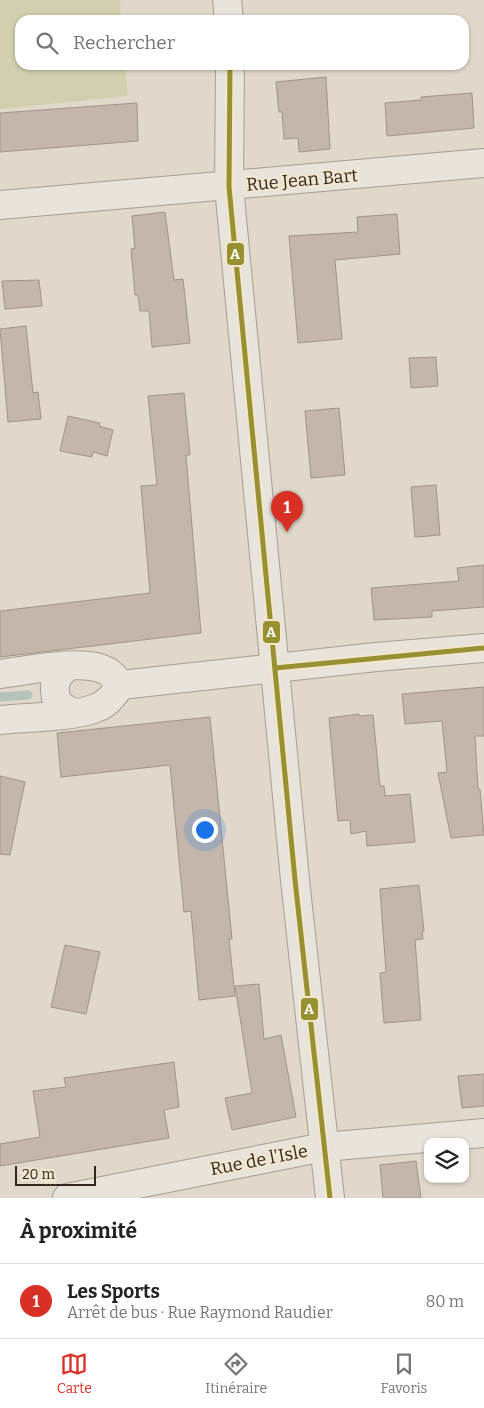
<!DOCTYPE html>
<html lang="fr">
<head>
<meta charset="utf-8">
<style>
	body { margin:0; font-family:Bitter,serif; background:#f6f6f6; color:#222 }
	.controls { position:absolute; right:15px; bottom:15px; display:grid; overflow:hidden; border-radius:10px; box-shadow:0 1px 4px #0004 }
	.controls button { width:45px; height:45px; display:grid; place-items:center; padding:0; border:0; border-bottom:1px solid #e0e0e0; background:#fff; color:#222; font:25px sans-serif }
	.scale { position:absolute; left:15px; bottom:12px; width:81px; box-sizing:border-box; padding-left:5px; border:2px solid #32261d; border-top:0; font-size:14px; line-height:18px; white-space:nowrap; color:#32261d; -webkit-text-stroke:4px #f2e6cf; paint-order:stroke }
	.you { position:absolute; left:204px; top:829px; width:18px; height:18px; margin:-12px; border:4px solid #fff; border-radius:50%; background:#1a73e8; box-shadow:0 0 0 8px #1a73e833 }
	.badge { display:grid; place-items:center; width:32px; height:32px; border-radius:50%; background:#d93025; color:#fff; font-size:16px; font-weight:700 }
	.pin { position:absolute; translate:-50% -41px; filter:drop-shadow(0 1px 2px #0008) }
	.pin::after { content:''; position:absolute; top:26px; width:18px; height:15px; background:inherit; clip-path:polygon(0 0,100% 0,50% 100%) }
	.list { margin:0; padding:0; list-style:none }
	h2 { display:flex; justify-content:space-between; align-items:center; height:65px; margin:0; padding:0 20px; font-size:21px }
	h2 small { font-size:16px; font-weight:400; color:#767676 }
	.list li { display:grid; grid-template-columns:32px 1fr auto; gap:15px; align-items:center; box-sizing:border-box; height:75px; padding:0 20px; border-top:1px solid #e0e0e0 }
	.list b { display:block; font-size:19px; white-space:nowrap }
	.list p { margin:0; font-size:16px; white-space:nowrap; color:#767676 }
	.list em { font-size:16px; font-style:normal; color:#767676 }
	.icon { flex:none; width:28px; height:28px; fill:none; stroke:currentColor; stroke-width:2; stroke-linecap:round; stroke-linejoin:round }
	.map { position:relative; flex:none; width:484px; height:1198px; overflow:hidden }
	.search { position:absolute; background:#fff; box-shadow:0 1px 4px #0004; left:15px; right:15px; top:15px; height:55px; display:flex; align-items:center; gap:12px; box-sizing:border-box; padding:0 18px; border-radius:15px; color:#767676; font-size:19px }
	.sheet { height:140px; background:#fff }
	nav { display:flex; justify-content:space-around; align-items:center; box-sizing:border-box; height:70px; border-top:1px solid #e0e0e0; background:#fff; font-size:14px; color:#767676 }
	nav a { display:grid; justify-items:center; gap:2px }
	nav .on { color:#d93025 }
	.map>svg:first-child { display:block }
	.green { fill:#d1cfad }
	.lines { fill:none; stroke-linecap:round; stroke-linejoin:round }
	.stream { stroke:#b5c4ba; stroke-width:9 }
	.building { fill:#c4b6ab; stroke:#a0948a }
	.minor-casing { stroke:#a59d93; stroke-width:30 }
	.minor { stroke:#e8e4db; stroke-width:28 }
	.bus-1-casing { stroke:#f2e6cf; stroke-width:9 }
	.bus-1 { stroke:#989131; stroke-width:5 }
	.labels { text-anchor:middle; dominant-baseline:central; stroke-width:4; stroke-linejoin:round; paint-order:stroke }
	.street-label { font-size:18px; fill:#32261d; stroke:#f2e6cf }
	.line-badge { stroke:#f2e6cf; stroke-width:2 }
	.badge-label { font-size:14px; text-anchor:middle; font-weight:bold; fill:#fff }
</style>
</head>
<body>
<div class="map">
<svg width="484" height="1198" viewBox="0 0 484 1198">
	<rect width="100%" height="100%" fill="#e0d8ca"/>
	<path class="green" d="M0 0H120L121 20H20V65H125L128 96 0 109Z"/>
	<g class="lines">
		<path class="stream" d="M0 697 28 695"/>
	</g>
	<g class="building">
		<path d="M326 77 330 149 299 152 298 138 284 139 282 112H279L276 82Z"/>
		<path d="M472 93 474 128 387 136 385 103 421 100V97Z"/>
		<path d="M137 103 138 141 0 152V113Z"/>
		<path d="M165 212 174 280 183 279 190 343 152 347 149 311H140L138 295H135L131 249 135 248 132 216Z"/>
		<path d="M397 214 400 254 335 260 342 339 298 343 289 236 358 232 357 217Z"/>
		<path d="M39 280 42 306 5 309 2 281Z"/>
		<path d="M26 326 33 393 38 392 41 419 8 422 0 329Z"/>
		<path d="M436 357 438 386 411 388 409 358Z"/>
		<path d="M184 393 190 455H186L201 633 0 657V611L150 593 141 486 157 485 148 396Z"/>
		<path d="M339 408 345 475 311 478 305 411Z"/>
		<path d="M68 416 100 423 99 426 113 430 107 456 93 452 92 457 60 451Z"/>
		<path d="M436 485 440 535 415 537 411 487Z"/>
		<path d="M484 565V607L432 611V617L374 620 371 588 459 581 457 568Z"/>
		<path d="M484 687V736H475L478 789H480L484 835 451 838 438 773 447 772 442 721 405 724 402 694Z"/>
		<path d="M359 714V716L373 715 380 786H384L385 796 410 794 415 842 367 846 366 831 351 834 350 820 338 821 329 718Z"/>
		<path d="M210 717 232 939H229L235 996 199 1000 191 911 184 912 170 765 61 777 57 733Z"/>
		<path d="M0 776 25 782 10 855 0 854Z"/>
		<path d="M419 885 424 931H422L423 939 415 940 421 1020 384 1023 380 973 386 972 380 889Z"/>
		<path d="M65 945 100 952 86 1014 51 1007Z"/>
		<path d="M259 984 264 1039 281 1035 296 1117 232 1130 225 1098 252 1093 235 986Z"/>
		<path d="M174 1062 179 1107 164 1110 169 1138 0 1166V1144L40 1137 33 1091 66 1087 64 1078Z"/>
		<path d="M484 1074V1106L462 1108 458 1076Z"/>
		<path d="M416 1161 421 1198H383L380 1165Z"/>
	</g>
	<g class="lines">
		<g class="minor-casing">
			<g id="minor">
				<path d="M227 0 229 20"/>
				<path d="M230 65 229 187 295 880 330 1198"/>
				<path d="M0 205 484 163"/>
				<path d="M67 667C54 678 52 687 58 704L73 713"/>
				<path d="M0 674C27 671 83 658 107 671 112 674 117 680 121 685"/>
				<path d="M121 685 376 657 484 648"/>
				<path d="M0 720C29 717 69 718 96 708 108 704 114 694 121 685"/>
				<path d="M67 1198 324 1147 484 1133"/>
			</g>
		</g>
		<use href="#minor" class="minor"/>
		<g class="bus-1-casing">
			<g id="bus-1">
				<path d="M230 65 229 187 295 880 330 1198"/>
				<path d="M275 668 484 648"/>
			</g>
		</g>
		<use href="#bus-1" class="bus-1"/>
	</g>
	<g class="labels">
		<g class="street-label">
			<text transform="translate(302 180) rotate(-5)">Rue Jean Bart</text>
			<text transform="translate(259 1160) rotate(-11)">Rue de l'Isle</text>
		</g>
	</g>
	<g class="line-badge">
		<rect x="226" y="242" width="19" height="24" rx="5" fill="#989131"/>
		<rect x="262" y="620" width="19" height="24" rx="5" fill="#989131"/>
		<rect x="300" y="997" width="19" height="24" rx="5" fill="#989131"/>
	</g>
	<g class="badge-label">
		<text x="235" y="259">A</text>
		<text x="271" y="637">A</text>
		<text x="309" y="1014">A</text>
	</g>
</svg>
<div class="controls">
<button><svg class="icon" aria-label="layers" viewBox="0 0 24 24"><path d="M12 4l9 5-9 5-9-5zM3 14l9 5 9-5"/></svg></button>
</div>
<div class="scale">20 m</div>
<div class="you"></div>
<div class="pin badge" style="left:287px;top:532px">1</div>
<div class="search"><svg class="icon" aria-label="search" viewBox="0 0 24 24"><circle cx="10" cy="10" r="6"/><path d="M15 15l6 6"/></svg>Rechercher</div>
</div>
<section class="sheet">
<h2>À proximité<small></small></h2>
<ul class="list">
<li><span class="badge">1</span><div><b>Les Sports</b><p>Arrêt de bus · Rue Raymond Raudier</p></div><em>80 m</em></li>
</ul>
</section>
<nav>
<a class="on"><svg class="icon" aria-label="map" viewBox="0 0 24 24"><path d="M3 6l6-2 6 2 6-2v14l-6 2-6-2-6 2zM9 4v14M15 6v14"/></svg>Carte</a>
<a><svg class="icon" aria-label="directions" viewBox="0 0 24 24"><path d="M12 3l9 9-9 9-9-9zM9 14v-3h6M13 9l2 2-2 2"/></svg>Itinéraire</a>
<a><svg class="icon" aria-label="saved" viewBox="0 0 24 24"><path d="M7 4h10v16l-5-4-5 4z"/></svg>Favoris</a>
</nav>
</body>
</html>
